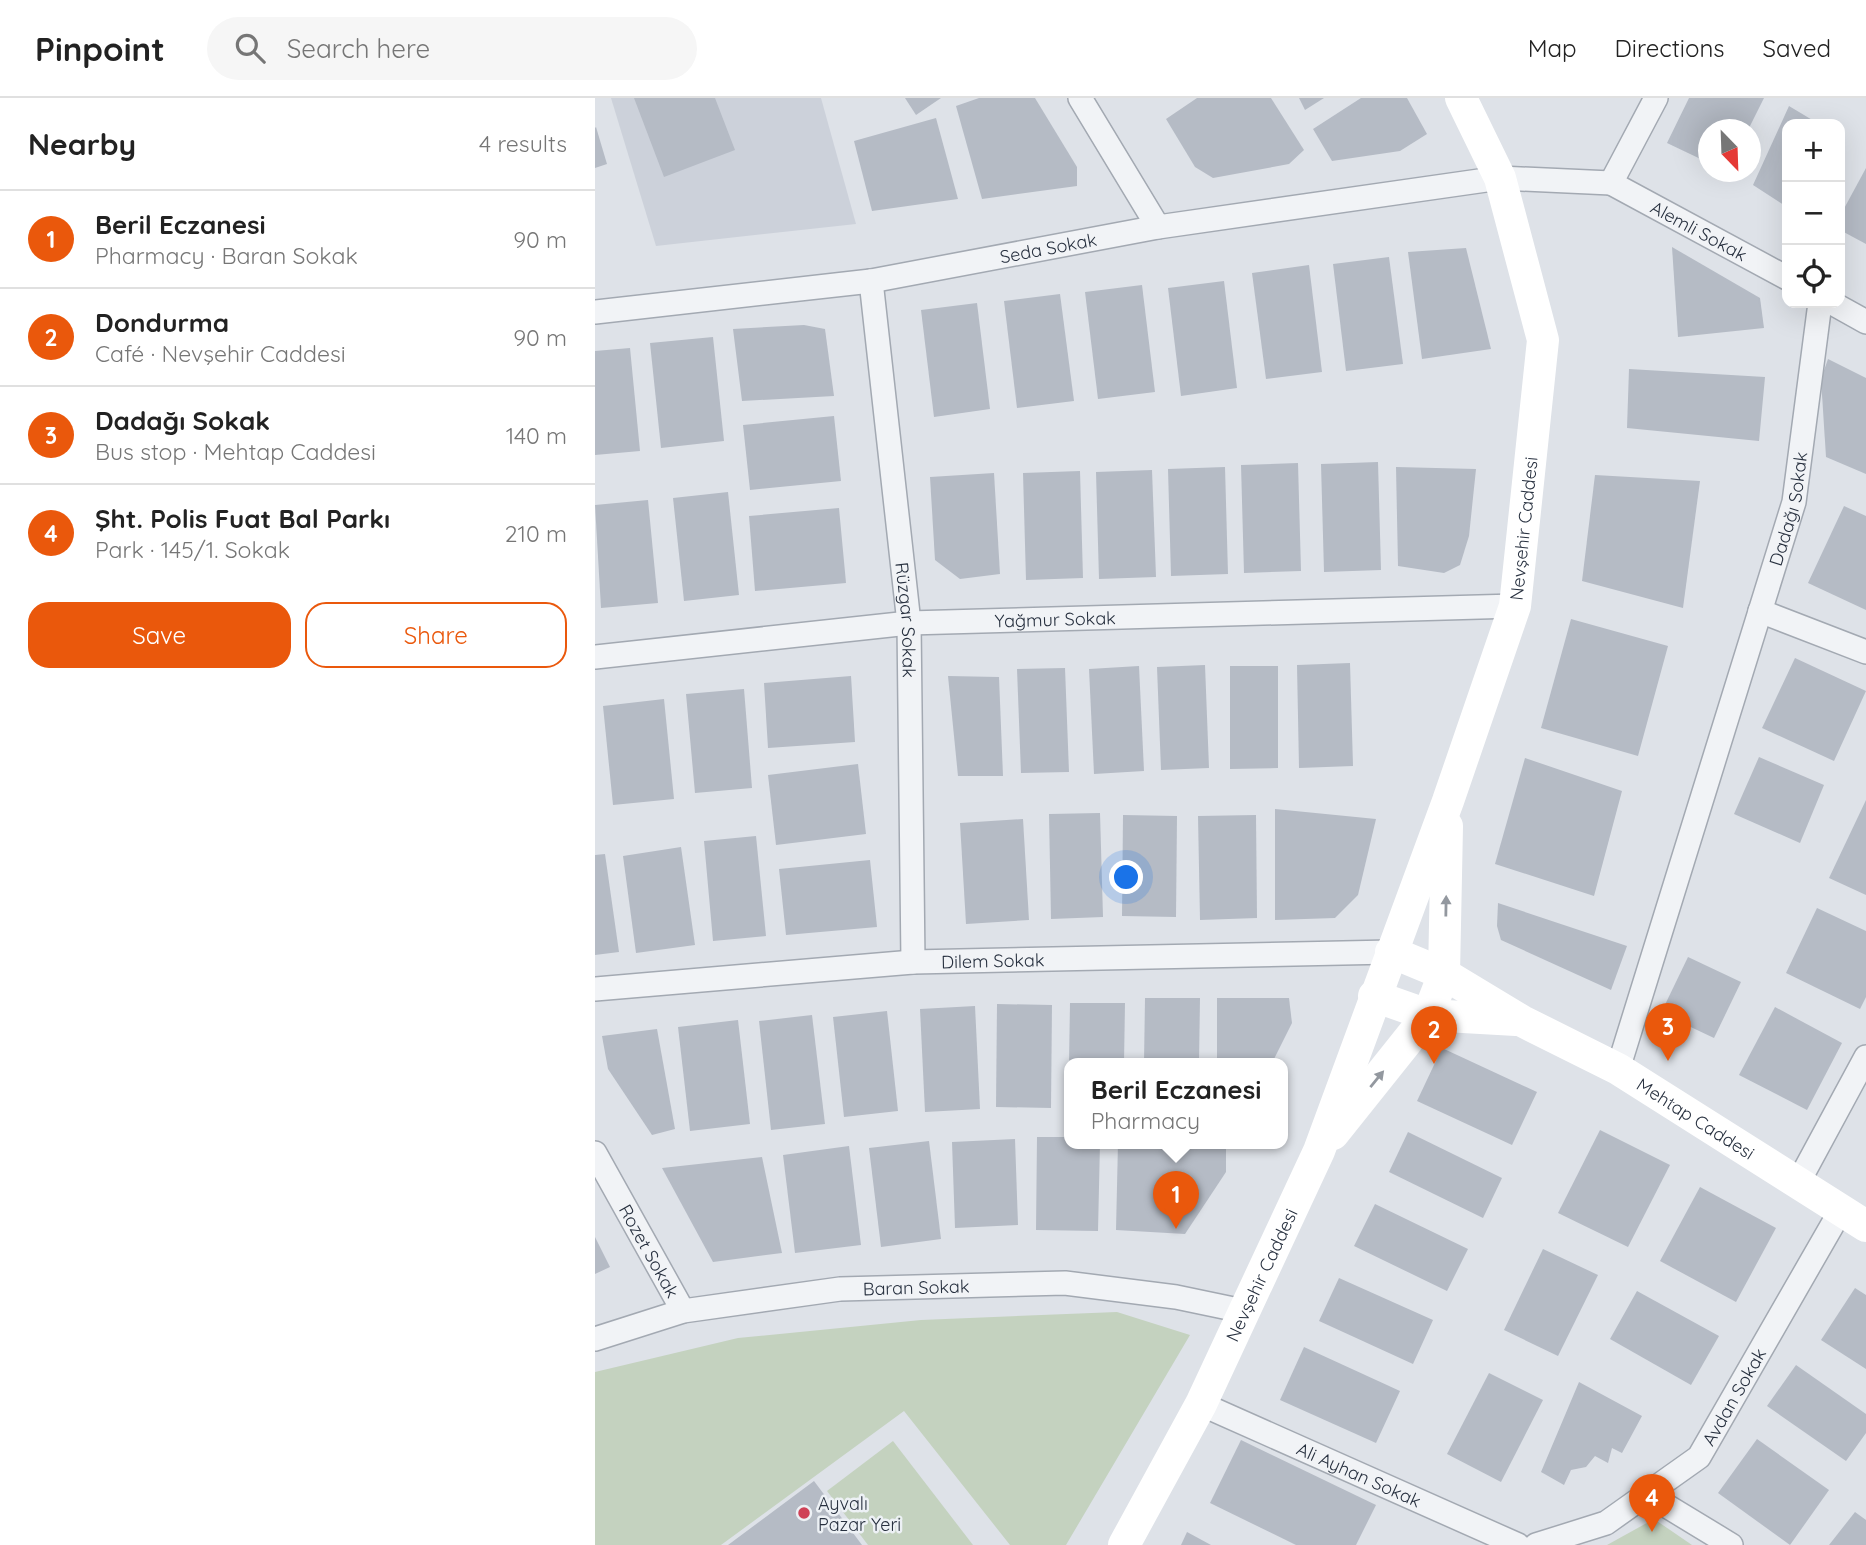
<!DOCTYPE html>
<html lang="en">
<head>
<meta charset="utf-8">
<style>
	body { margin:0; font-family:Quicksand,sans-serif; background:#f6f6f6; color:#222 }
	.controls { position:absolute; right:21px; top:21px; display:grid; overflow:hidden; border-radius:14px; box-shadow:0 7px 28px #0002 }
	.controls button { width:63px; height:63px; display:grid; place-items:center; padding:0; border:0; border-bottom:2px solid #e0e0e0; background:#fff; color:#222; font:35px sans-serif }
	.compass { position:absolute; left:1103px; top:21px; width:63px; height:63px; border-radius:50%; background:#fff; box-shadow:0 7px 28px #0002; rotate:157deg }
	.you { position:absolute; left:532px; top:780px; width:24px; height:24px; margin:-18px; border:5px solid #fff; border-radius:50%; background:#1a73e8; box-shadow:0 0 0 10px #1a73e833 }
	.badge { display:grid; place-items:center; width:46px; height:46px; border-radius:50%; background:#ea580c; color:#fff; font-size:23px; font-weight:700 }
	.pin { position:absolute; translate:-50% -58px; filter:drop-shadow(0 2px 4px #0008) }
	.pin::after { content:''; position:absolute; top:37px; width:24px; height:21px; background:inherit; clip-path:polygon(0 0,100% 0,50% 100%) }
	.popup { position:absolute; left:469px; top:960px; width:224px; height:91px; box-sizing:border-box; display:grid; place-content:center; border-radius:14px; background:#fff; filter:drop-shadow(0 2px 5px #0005); font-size:23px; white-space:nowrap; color:#767676 }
	.popup b { font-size:26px; color:#222 }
	.popup::after { content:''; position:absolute; left:50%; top:100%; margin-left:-14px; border:14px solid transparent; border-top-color:#fff }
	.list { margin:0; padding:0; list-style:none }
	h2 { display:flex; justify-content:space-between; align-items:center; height:91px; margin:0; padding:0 28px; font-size:30px }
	h2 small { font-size:23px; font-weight:400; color:#767676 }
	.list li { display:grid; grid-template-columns:46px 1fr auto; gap:21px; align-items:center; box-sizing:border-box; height:98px; padding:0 28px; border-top:2px solid #e0e0e0 }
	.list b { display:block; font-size:26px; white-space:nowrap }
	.list p { margin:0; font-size:23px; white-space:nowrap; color:#767676 }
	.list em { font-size:23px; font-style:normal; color:#767676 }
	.actions { display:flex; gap:14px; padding:21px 28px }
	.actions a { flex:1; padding:16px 0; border:2px solid #ea580c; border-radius:21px; text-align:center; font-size:24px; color:#ea580c }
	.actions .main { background:#ea580c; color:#fff }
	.icon { flex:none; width:38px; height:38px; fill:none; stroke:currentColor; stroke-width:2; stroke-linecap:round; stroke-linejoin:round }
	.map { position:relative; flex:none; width:1271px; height:1447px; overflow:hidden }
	header { display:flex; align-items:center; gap:42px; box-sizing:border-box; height:98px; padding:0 35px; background:#fff; border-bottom:2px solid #e0e0e0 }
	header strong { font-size:33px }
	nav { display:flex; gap:38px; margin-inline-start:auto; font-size:24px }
	.search { width:490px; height:63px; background:#f6f6f6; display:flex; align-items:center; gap:18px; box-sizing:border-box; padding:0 24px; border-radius:38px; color:#767676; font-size:26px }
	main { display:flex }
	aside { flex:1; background:#fff }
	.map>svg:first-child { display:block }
	.built { fill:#ccd1da }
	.green { fill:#c4d2bf }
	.building { fill:#b5bbc5 }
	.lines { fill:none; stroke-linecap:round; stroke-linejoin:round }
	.street-casing { stroke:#a3a9b2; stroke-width:26 }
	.street { stroke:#f1f3f6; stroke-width:23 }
	.secondary { stroke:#fff; stroke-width:32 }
	.oneway { fill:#93989f }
	.poi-dot { fill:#cf4157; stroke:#edf1f5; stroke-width:2.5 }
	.labels { text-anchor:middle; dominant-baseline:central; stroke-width:5; stroke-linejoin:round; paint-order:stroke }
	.street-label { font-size:18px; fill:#27303f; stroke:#edf1f5 }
	.poi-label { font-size:18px; fill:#27303f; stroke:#edf1f5; text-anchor:start }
</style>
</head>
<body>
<header>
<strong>Pinpoint</strong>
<div class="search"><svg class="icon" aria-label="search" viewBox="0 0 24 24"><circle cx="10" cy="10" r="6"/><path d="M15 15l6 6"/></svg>Search here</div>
<nav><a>Map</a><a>Directions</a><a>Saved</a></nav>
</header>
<main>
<aside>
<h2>Nearby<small>4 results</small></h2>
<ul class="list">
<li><span class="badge">1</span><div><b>Beril Eczanesi</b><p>Pharmacy · Baran Sokak</p></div><em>90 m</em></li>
<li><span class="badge">2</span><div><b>Dondurma</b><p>Café · Nevşehir Caddesi</p></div><em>90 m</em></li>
<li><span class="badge">3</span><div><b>Dadağı Sokak</b><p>Bus stop · Mehtap Caddesi</p></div><em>140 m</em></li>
<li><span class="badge">4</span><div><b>Şht. Polis Fuat Bal Parkı</b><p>Park · 145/1. Sokak</p></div><em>210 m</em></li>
</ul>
<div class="actions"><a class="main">Save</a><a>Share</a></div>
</aside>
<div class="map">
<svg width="1271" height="1447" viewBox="0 0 1271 1447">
	<rect width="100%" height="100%" fill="#dee2e8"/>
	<path class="built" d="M16 0H226L261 126 61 148Z"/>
	<g class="green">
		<path d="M522 1214 595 1237 471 1447H415L309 1313 126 1447H0V1274L143 1240 326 1222Z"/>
		<path d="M298 1343 378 1447H273L232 1393Z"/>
		<path d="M1059 1421 1097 1447H1012Z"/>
	</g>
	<g class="building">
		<path d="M39 0H120L140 52 69 79Z"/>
		<path d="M310 0H346L321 17Z"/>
		<path d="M384 0H440L482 69V88L387 101 361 8Z"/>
		<path d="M602 0H676L709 52 694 66 618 80 600 69 571 21Z"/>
		<path d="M704 0H729L710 12Z"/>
		<path d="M766 0H812L832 36 805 53 737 63 718 31Z"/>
		<path d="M1094 0H1169L1153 32H1114V65L1072 45Z"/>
		<path d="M1194 8 1224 26H1192V109L1158 87Z"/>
		<path d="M341 20 363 101 277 113 259 43Z"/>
		<path d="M1 29 12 66 0 70V30Z"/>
		<path d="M1271 70V146L1245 132V118Z"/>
		<path d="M1077 149 1165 200 1169 230 1083 239Z"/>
		<path d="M871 150 896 251 827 261 813 154Z"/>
		<path d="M794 159 808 266 751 273 738 166Z"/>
		<path d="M714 167 727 274 671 281 657 175Z"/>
		<path d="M629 183 642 290 586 298 573 190Z"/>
		<path d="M547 187 560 294 503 301 490 194Z"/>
		<path d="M465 196 479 303 422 310 409 203Z"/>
		<path d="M382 205 395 311 339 319 326 212Z"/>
		<path d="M209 227 230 231 239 298 147 303 138 231Z"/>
		<path d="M118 239 129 343 66 350 55 245Z"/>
		<path d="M35 250 45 353 0 357V253Z"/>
		<path d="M1233 261 1271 280V376L1231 359 1226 281Z"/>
		<path d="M1034 271 1170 279 1164 343 1032 330Z"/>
		<path d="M239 318 246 383 155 392 148 327Z"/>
		<path d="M783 364 786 472 729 474 726 366Z"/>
		<path d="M703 365 706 473 649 475 646 367Z"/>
		<path d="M630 369 633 476 576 478 573 371Z"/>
		<path d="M801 369 881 371 874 438 865 467 849 475 803 468Z"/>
		<path d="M557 372 561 479 504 481 501 374Z"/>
		<path d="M485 373 488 480 431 482 428 375Z"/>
		<path d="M399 375 405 476 365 481 340 462 335 379Z"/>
		<path d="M1000 377 1105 383 1088 510 987 483Z"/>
		<path d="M133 394 144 497 89 503 78 400Z"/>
		<path d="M53 402 63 505 6 510 0 407Z"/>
		<path d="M1249 408 1271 418V512L1213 485Z"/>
		<path d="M244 410 251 485 160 493 154 418Z"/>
		<path d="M976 521 1073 548 1043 658 946 630Z"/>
		<path d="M1200 560 1271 593 1239 663 1167 630Z"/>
		<path d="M755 565 758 668 704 670 702 567Z"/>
		<path d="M610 567 614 670 566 672 562 569Z"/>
		<path d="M544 568 549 673 499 676 494 571Z"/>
		<path d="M635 568H683V670L635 671Z"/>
		<path d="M470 570 474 674 426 675 422 571Z"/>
		<path d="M256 578 260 644 173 650 169 585Z"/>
		<path d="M353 578 404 579 408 678H363Z"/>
		<path d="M149 591 157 690 100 695 91 596Z"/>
		<path d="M69 601 79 701 18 707 8 608Z"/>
		<path d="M1164 659 1229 687 1205 745 1139 716Z"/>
		<path d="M930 660 1027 693 999 798 900 766Z"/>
		<path d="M263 666 271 736 181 747 173 677Z"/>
		<path d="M1271 702V797L1234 780Z"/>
		<path d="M680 711 781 721 763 797 740 820 680 822Z"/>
		<path d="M505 715 508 819 456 821 454 716Z"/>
		<path d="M528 717 582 718 581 819 527 818Z"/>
		<path d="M661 717 662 820 605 822 603 718Z"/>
		<path d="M428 721 434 822 371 826 365 725Z"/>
		<path d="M161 738 171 838 118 843 109 743Z"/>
		<path d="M86 749 100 847 41 855 28 758Z"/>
		<path d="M10 756 24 854 0 857V757Z"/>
		<path d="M275 762 282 829 191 837 184 771Z"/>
		<path d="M903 805 1032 848 1016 892 906 842 902 828Z"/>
		<path d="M1222 810 1271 833V899L1265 911 1191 875Z"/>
		<path d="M1093 859 1146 884 1119 940 1066 915Z"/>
		<path d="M550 900H605L604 965H549Z"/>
		<path d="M622 900H694L697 925 677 965H622Z"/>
		<path d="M475 905H530L529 965H474Z"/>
		<path d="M402 906 457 907 456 1010 401 1009Z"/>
		<path d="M380 908 385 1011 330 1014 325 911Z"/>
		<path d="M1180 909 1247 945 1212 1012 1144 977Z"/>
		<path d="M292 913 303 1013 249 1019 238 919Z"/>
		<path d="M217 917 230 1026 176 1032 164 923Z"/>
		<path d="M143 922 155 1026 95 1033 83 929Z"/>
		<path d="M62 931 80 1031 57 1037 13 971 7 938Z"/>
		<path d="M847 950 942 994 917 1047 822 1003Z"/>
		<path d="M1005 1032 1075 1067 1033 1149 963 1115Z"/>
		<path d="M813 1034 907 1080 888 1120 794 1074Z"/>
		<path d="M442 1039H474V1045H505L503 1133 441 1132Z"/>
		<path d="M420 1041 423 1127 360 1130 357 1044Z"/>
		<path d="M334 1043 346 1141 286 1149 274 1050Z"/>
		<path d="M523 1045H631V1074L590 1136 521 1132Z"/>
		<path d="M254 1048 266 1147 200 1155 188 1057Z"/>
		<path d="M167 1059 187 1155 118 1164 67 1070Z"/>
		<path d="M1105 1089 1181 1130 1141 1204 1065 1163Z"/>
		<path d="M780 1106 873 1151 852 1193 759 1148Z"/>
		<path d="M0 1139 15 1169 0 1176Z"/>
		<path d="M948 1151 1003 1177 963 1258 909 1232Z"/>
		<path d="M744 1180 838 1222 818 1266 724 1223Z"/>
		<path d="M1260 1190 1271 1197V1271L1226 1242Z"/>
		<path d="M1042 1193 1124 1238 1096 1287 1015 1241Z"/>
		<path d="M709 1249 805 1293 781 1345 685 1302Z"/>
		<path d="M1201 1267 1271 1316V1335L1251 1363 1172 1308Z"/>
		<path d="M894 1275 948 1302 906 1384 852 1356Z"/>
		<path d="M984 1284 1047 1318 1027 1355 1017 1350 1013 1365 1000 1358 991 1369 976 1372 969 1387 946 1374Z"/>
		<path d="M1162 1341 1234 1392 1195 1447 1123 1395Z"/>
		<path d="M646 1342 781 1407 761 1447H701L615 1405Z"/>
		<path d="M219 1383 267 1447H133Z"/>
		<path d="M1260 1414 1271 1422V1447H1234Z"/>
		<path d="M592 1434 616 1447H586Z"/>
	</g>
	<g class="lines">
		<g class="street-casing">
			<g id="street">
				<path d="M485 0 563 129"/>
				<path id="s1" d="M1016 85 1192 180"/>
				<path id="s2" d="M276 183 314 525 318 864"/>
				<path d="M1237 205 1271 224"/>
				<path id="s3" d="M0 214 276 183 563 129 905 80 1016 85 1061 0"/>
				<path d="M1165 513 1271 554"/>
				<path id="s4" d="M0 559 314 525 920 508"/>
				<path id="s5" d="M0 891 318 864 796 854"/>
				<path id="s6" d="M1023 971 1199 404 1225 205"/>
				<path id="s7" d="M0 1055 88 1213"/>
				<path d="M1204 1083 1271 959"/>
				<path id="s8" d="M0 1241 88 1213 245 1191 470 1185 581 1199 648 1213"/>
				<path id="s9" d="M606 1306 923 1447"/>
				<path d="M1052 1396 1136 1447"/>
				<path id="s10" d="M941 1447 1011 1425 1104 1359 1246 1112"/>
			</g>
		</g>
		<use href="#street" class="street"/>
		<g class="secondary">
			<path id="s11" d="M796 854 849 876 927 923 1023 971 1271 1128"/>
			<path d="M779 898 833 917 921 922"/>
			<path d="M738 1036 833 917 849 876 852 728"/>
			<path id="s12" d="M529 1447 606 1306 724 1053 853 703 920 508 948 242 905 80 866 0"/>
		</g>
	</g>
	<defs><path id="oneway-solid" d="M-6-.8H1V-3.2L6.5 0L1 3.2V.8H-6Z" transform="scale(1.75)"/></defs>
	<g class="oneway">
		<use href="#oneway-solid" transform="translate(851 808) rotate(-89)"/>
		<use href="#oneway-solid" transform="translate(782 981) rotate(-51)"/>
	</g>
	<circle class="poi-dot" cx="209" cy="1415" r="7"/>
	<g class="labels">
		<g class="street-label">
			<text stroke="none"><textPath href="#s1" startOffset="100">Alemli Sokak</textPath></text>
			<text stroke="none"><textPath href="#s3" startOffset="458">Seda Sokak</textPath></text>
			<text stroke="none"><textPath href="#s6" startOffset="586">Dadağı Sokak</textPath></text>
			<text stroke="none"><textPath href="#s12" startOffset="1097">Nevşehir Caddesi</textPath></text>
			<text stroke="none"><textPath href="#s4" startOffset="462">Yağmur Sokak</textPath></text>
			<text stroke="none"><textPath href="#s2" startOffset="341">Rüzgar Sokak</textPath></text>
			<text stroke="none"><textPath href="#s5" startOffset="399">Dilem Sokak</textPath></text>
			<text stroke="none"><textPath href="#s11" startOffset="348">Mehtap Caddesi</textPath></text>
			<text stroke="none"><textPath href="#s7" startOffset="112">Rozet Sokak</textPath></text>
			<text stroke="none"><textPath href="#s12" startOffset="303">Nevşehir Caddesi</textPath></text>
			<text stroke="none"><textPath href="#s8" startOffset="327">Baran Sokak</textPath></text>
			<text stroke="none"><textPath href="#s10" startOffset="257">Avdan Sokak</textPath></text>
			<text stroke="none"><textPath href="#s9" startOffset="173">Ali Ayhan Sokak</textPath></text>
		</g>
		<g class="poi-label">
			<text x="223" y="1405">Ayvalı<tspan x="223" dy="21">Pazar Yeri</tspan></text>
		</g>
	</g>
</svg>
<div class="controls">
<button>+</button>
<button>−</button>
<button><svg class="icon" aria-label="locate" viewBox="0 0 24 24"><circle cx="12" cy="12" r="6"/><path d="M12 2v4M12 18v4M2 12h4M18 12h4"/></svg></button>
</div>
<svg class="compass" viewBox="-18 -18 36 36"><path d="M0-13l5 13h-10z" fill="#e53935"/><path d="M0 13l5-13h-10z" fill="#767676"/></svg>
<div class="you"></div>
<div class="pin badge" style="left:581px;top:1131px">1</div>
<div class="popup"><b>Beril Eczanesi</b>Pharmacy</div>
<div class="pin badge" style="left:839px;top:966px">2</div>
<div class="pin badge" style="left:1073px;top:963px">3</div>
<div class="pin badge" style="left:1057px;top:1434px">4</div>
</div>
</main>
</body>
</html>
